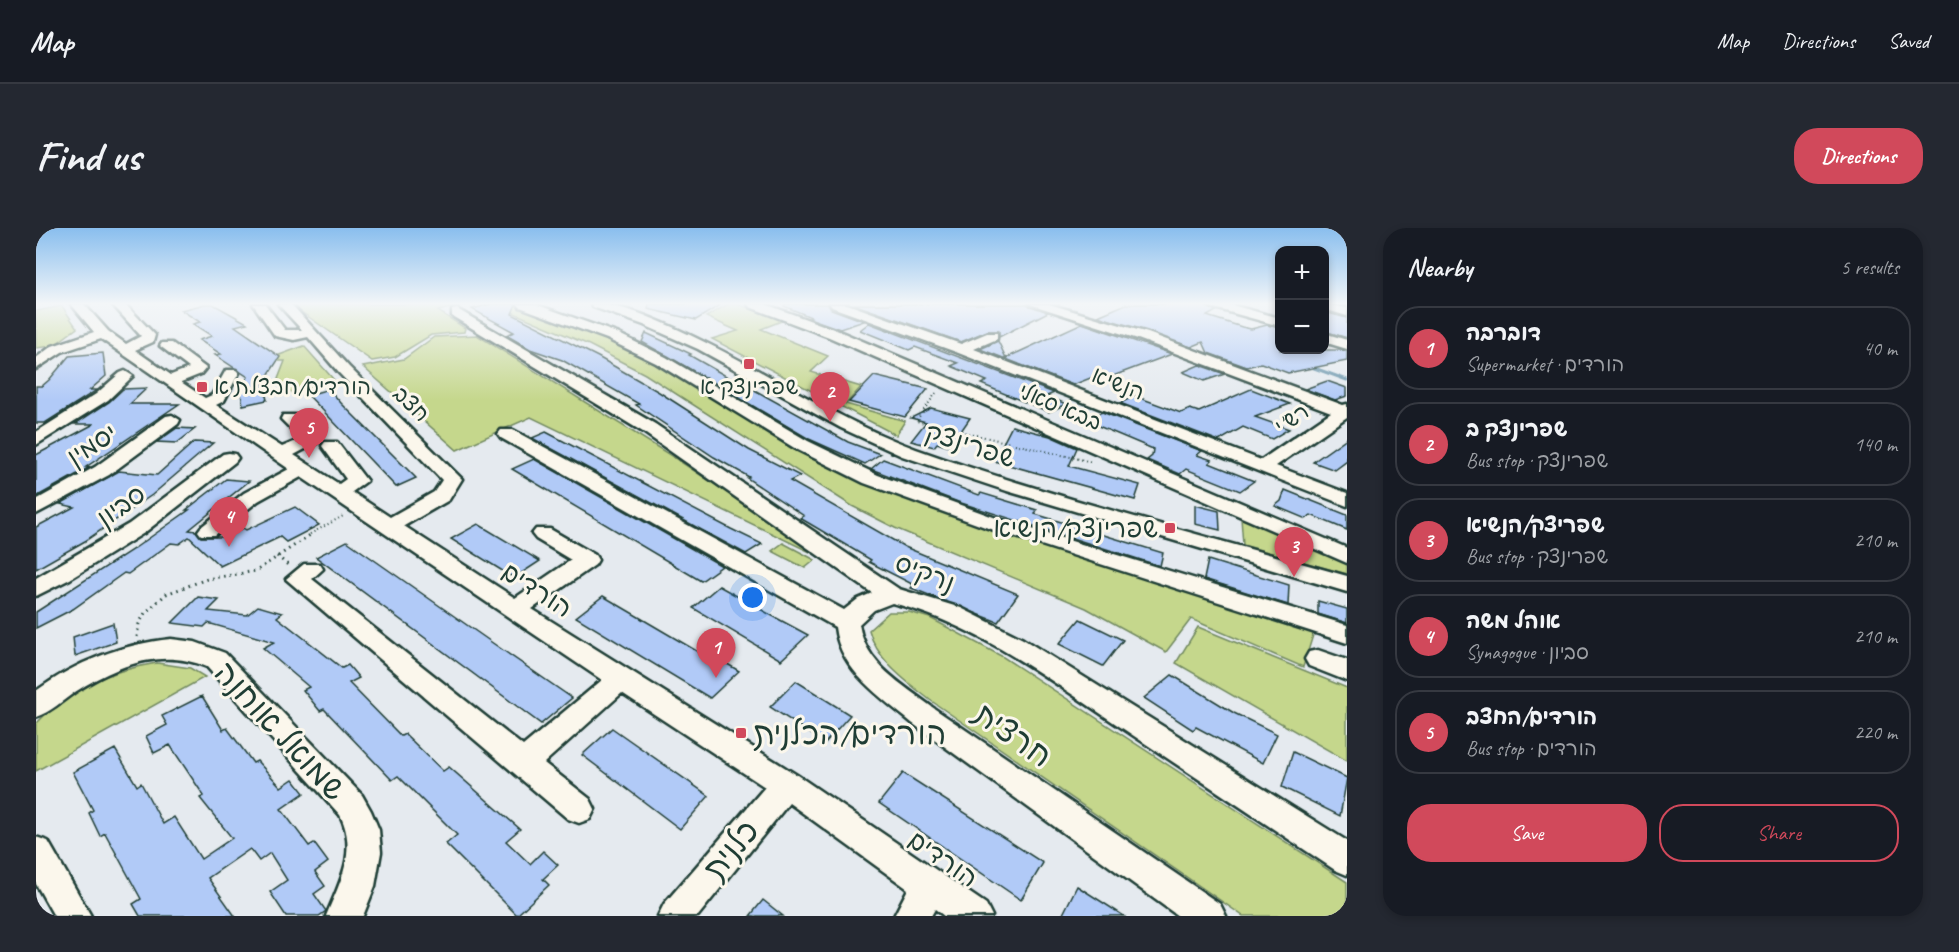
<!DOCTYPE html>
<html lang="en">
<head>
<meta charset="utf-8">
<style>
	body { margin:0; font-family:Caveat,"Playpen Sans Hebrew",sans-serif; background:#242831; color:#f1f3f6 }
	.controls { position:absolute; right:18px; top:18px; display:grid; overflow:hidden; border-radius:12px; box-shadow:0 3px 9px #0003 }
	.controls button { width:54px; height:54px; display:grid; place-items:center; padding:0; border:0; border-bottom:2px solid #363941; background:#171b24; color:#f1f3f6; font:30px sans-serif }
	.you { position:absolute; left:717px; top:370px; width:21px; height:21px; margin:-15px; border:4px solid #fff; border-radius:50%; background:#1a73e8; box-shadow:0 0 0 9px #1a73e833 }
	.badge { display:grid; place-items:center; width:39px; height:39px; border-radius:50%; background:#d1495b; color:#fff; font-size:20px; font-weight:700 }
	.pin { position:absolute; translate:-50% -50px; filter:drop-shadow(0 2px 3px #0008) }
	.pin::after { content:''; position:absolute; top:32px; width:21px; height:18px; background:inherit; clip-path:polygon(0 0,100% 0,50% 100%) }
	.list { margin:0; padding:0; list-style:none }
	h2 { display:flex; justify-content:space-between; align-items:center; height:78px; margin:0; padding:0 24px; font-size:26px }
	h2 small { font-size:20px; font-weight:400; color:#9ea1a6 }
	.list li { display:grid; grid-template-columns:39px 1fr auto; gap:18px; align-items:center; box-sizing:border-box; height:84px; margin:0 12px 12px; padding:0 12px; border:2px solid #363941; border-radius:24px }
	.list b { display:block; font-size:22px; white-space:nowrap }
	.list p { margin:0; font-size:20px; white-space:nowrap; color:#9ea1a6 }
	.list em { font-size:20px; font-style:normal; color:#9ea1a6 }
	.actions { display:flex; gap:12px; padding:18px 24px }
	.actions a { flex:1; padding:14px 0; border:2px solid #d1495b; border-radius:24px; text-align:center; font-size:21px; color:#d1495b }
	.actions .main { background:#d1495b; color:#fff }
	.map { position:relative; flex:none; width:1311px; height:688px; overflow:hidden; border-radius:24px }
	header { display:flex; align-items:center; gap:36px; box-sizing:border-box; height:84px; padding:0 30px; background:#171b24; border-bottom:2px solid #363941 }
	header strong { font-size:28px }
	nav { display:flex; gap:33px; margin-inline-start:auto; font-size:21px }
	.intro { display:flex; align-items:center; justify-content:space-between; box-sizing:border-box; height:144px; padding:0 36px }
	h1 { margin:0; font-size:42px }
	.button { padding:15px 27px; border-radius:24px; background:#d1495b; color:#fff; font-size:21px; font-weight:700 }
	main { display:flex; gap:36px; padding:0 36px }
	aside { flex:1; background:#171b24; border-radius:24px; box-shadow:0 3px 9px #0003 }
	.map>svg:first-child { display:block }
	.green { fill:#c5d78c; stroke:#728a60; stroke-width:1.5 }
	.lines { fill:none; stroke-linecap:round; stroke-linejoin:round }
	.stream { stroke:#6994aa; stroke-width:3 }
	.building { fill:#b1caf7; stroke:#1f3d34; stroke-width:1.5 }
	.minor-casing { stroke:#1f3d34; stroke-width:5 }
	.path-far1 { stroke:#1f3d34; stroke-width:2; stroke-dasharray:1 3; stroke-linecap:butt }
	.path { stroke:#1f3d34; stroke-width:3; stroke-dasharray:1.5 4.5; stroke-linecap:butt }
	.minor { fill:#fbf7ec; fill-rule:evenodd }
	.poi-dot { fill:#d1495b; stroke:#fbf7ec; stroke-width:2 }
	.labels { text-anchor:middle; dominant-baseline:central; stroke-width:6; stroke-linejoin:round; paint-order:stroke }
	.far-street-label { font-size:22px; fill:#1f3d34; stroke:#fbf7ec }
	.far-poi-label { font-size:22px; fill:#1f3d34; stroke:#fbf7ec; text-anchor:start }
	.street-label { font-size:26px; fill:#1f3d34; stroke:#fbf7ec }
	.poi-label { font-size:26px; fill:#1f3d34; stroke:#fbf7ec; text-anchor:end }
	.near-street-label { font-size:32px; fill:#1f3d34; stroke:#fbf7ec }
	.near-poi-label { font-size:32px; fill:#1f3d34; stroke:#fbf7ec; text-anchor:start }
</style>
</head>
<body>
<header>
<strong>Map</strong>
<nav><a>Map</a><a>Directions</a><a>Saved</a></nav>
</header>
<div class="intro"><h1>Find us</h1><a class="button">Directions</a></div>
<main>
<div class="map">
<svg width="1311" height="688" viewBox="0 0 1311 688">
	<rect width="100%" height="100%" fill="#e5eaef"/>
	<filter id="ink" filterUnits="userSpaceOnUse"><feTurbulence type="fractalNoise" baseFrequency=".0167" numOctaves="2"/><feDisplacementMap in="SourceGraphic" scale="12" xChannelSelector="R" yChannelSelector="G"/><feConvolveMatrix kernelMatrix="1 2 1 2 8 2 1 2 1" color-interpolation-filters="sRGB"/></filter>
	<g filter="url(#ink)">
		<g class="green">
			<path d="M254 76H429L402 83 429 100 428 104 395 107 359 129 336 133Z"/>
			<path d="M457 76H479L571 110 620 134 761 219 1278 404 1267 439 1155 391 1130 424 1050 380 859 300 816 278 609 146 553 117Z"/>
			<path d="M692 76H701L748 92 725 101 792 128 775 144 825 159 810 176 869 193 860 207 676 111 702 103 670 89Z"/>
			<path d="M26 78 41 100 17 118 0 120V83Z"/>
			<path d="M441 107 642 232 799 336 495 189 421 222 327 139 368 131 398 109Z"/>
			<path d="M268 118 299 153 256 165 242 151 249 133H227Z"/>
			<path d="M1205 290 1311 335V346L1207 317Z"/>
			<path d="M747 315 779 332 769 340 736 323Z"/>
			<path d="M853 384H873L894 390 967 429 1311 654V688H1207L894 472C870 453 841 433 833 402Z"/>
			<path d="M1162 399 1311 460V533L1140 435Z"/>
			<path d="M121 435 154 440 169 449 0 543V496C32 460 75 442 121 435Z"/>
		</g>
		<g class="lines">
			<path class="stream" d="M1270 137 1311 152"/>
		</g>
		<g class="building">
			<path d="M169 76H177L211 95 199 98 244 129 227 155 231 172 207 177 204 159 212 149 179 127 185 126 163 112 176 108 157 96 164 94 145 82Z"/>
			<path d="M455 76H480L476 86 562 129 623 164 713 222 764 248 754 253 869 319 982 366 962 394 875 360 878 357 833 334 835 332 764 290 768 288 711 250 713 249 678 229 600 177 603 176 526 132 494 121 470 107 478 104 436 81Z"/>
			<path d="M613 76H686L660 92 612 81Z"/>
			<path d="M748 76H792L795 81 828 93 804 101 773 90 775 89 748 78Z"/>
			<path d="M817 76H992L1012 84 963 109V103H951L925 114Z"/>
			<path d="M1090 76H1165L1180 83 1171 88 1206 99 1215 101 1231 97 1244 100V122H1305L1311 123V133L1252 145 1225 135 1211 139 1172 125 1167 114 1155 119 1062 88Z"/>
			<path d="M1288 84 1311 90V110L1288 103Z"/>
			<path d="M833 95 1018 165 1011 168 1030 176 1013 184 945 156 951 153 915 138 922 135 879 119 873 122 824 102Z"/>
			<path d="M1046 95 1136 126 1077 148 1062 147 1037 157 944 121 962 113 970 130Z"/>
			<path d="M610 105 655 126 653 127 704 156 713 159 812 214 844 226 829 236 773 211 695 165 699 158 689 161 606 114Z"/>
			<path d="M67 125 70 148 54 162H61L9 195H0V158H6L13 152 33 128Z"/>
			<path d="M1163 137 1189 146 1168 153 1147 144Z"/>
			<path d="M838 148 892 161 869 189 813 174Z"/>
			<path d="M1291 153 1311 160V168L1299 172 1269 161Z"/>
			<path d="M111 160 94 176H143L50 239H54L0 269V227L58 196H39L73 174 87 161Z"/>
			<path d="M293 161 305 175 380 250 360 259 272 167Z"/>
			<path d="M1215 161 1254 176 1219 189 1253 201 1236 211 1207 199 1183 213 1084 175 1099 168 1145 185 1154 181 1163 184Z"/>
			<path d="M895 180 934 190 914 219 901 215 898 219 875 213 890 194 875 190Z"/>
			<path d="M1066 184 1166 223 1161 227 1176 232 1173 235 1218 253 1204 263 1150 241 1144 246 1111 232 1116 228 1117 221 1048 192Z"/>
			<path d="M976 198 1014 208 1041 220 1033 238 1104 257 1099 272 958 233Z"/>
			<path d="M141 200 159 201 141 215 121 214Z"/>
			<path d="M510 204 695 301 726 316 710 326 496 210Z"/>
			<path d="M1311 210V233L1299 242 1277 234Z"/>
			<path d="M158 214 177 215 116 267 49 313 0 341V299L38 279 24 276 83 243 121 247Z"/>
			<path d="M498 231 686 338 665 353 476 241Z"/>
			<path d="M847 231 943 267 945 265 1001 282 999 286 1127 325 1124 338 922 274 835 241Z"/>
			<path d="M190 251 213 253 153 302 160 303 165 309H187L207 300 210 302 259 279 283 297 250 314 244 309 184 338 153 309 143 316 135 315 92 346 88 345 37 381 0 400V384L99 320 153 282H150Z"/>
			<path d="M1249 262 1311 287V302L1275 287 1270 291 1239 278 1245 273Z"/>
			<path d="M1159 277 1183 283 1184 302 1159 296Z"/>
			<path d="M442 296 504 333 478 350 415 311Z"/>
			<path d="M311 313 458 416 536 470 505 496 280 329Z"/>
			<path d="M1172 332 1253 357 1252 377 1168 351Z"/>
			<path d="M683 358 733 386 772 407 745 432 657 380Z"/>
			<path d="M567 368 664 425 668 422 703 443 674 470 540 389Z"/>
			<path d="M162 369 183 372 172 383 211 387 222 378 246 385 241 389 306 440 312 437 323 450 313 455 365 508 369 506 407 543 413 539 484 601 470 613 494 636 507 623 522 637 507 651 513 657 481 687 410 616 421 607 362 548 356 552 288 481 284 483 267 462 273 459 227 420 238 414 172 395 168 399 136 395Z"/>
			<path d="M1282 373 1311 381V395L1282 386Z"/>
			<path d="M1044 391 1087 412 1067 438 1023 416Z"/>
			<path d="M77 395 80 414 39 428 37 409Z"/>
			<path d="M1136 447 1198 485 1241 506 1227 535 1160 499 1157 502 1108 470Z"/>
			<path d="M760 453 814 487 789 515 734 479Z"/>
			<path d="M166 468 187 502 191 500 217 535 221 533 245 559 257 551 268 565 245 581 273 618 278 615 292 634 279 644 289 658 278 666 290 683 283 688H250L234 664 251 652 234 625 223 633 214 621 172 650 199 688H104L97 676 105 671 69 605 64 608 53 585 57 582 37 544 79 521 101 558 105 555 127 596 138 589 165 631 196 610 164 570 168 568 134 517 118 525 110 508 131 497 126 488Z"/>
			<path d="M576 500 673 568 644 601 546 527Z"/>
			<path d="M1257 524 1311 550 1304 588 1246 559Z"/>
			<path d="M867 545 1007 635 985 672 843 575Z"/>
			<path d="M1041 658 1088 688H1026Z"/>
			<path d="M727 672 747 688H714Z"/>
		</g>
		<g class="lines">
			<g class="minor-casing">
				<g id="minor">
					<path d="M35 76H48L72 103 90 116 105 108 76 76H89L119 107 117 114 99 122 135 147 153 140 124 118 126 115H136L170 140 165 146 145 154 169 170 176 167 190 142H200L203 145 188 173 180 177 246 219 265 211 245 191 247 187H259L286 212 258 227 303 256 310 251 286 218 289 214H301L331 253 316 264 354 289 398 264 406 252 303 145 272 109 258 112 239 108 217 76H229L249 102H266L242 76H255L313 139 426 251 413 272 368 298 479 370 535 332 500 311 496 306 500 301H514L559 327 562 332 559 337 496 381 761 547 950 676 956 688H908L899 681 895 688H858L872 661 753 575 662 688H622L628 676 729 559 586 465 508 535 554 571 559 581 554 591 543 595 532 591 250 351 268 336H284L287 341 276 351 487 518 566 452 265 249 222 273 179 307H165L162 303 165 299 208 265 253 241 65 111 26 124 0 141V130L16 118 58 104Z"/>
					<path d="M482 76H499L581 105 630 129 772 213 842 247 963 291 1311 397V415L949 299 828 255 760 221 620 135 571 111 484 79Z"/>
					<path d="M555 76C585 76 614 89 641 101 722 137 797 191 880 221 1021 271 1167 307 1311 348V364L971 263 866 228 805 200 662 121 608 97 557 79Z"/>
					<path d="M712 76H729L803 103 1311 320V335L793 109 714 79Z"/>
					<path d="M794 76H811L925 116 951 105H961V111L938 121 1225 232 1295 184 1102 111 994 76H1013L1112 105 1307 177 1311 176V189L1240 238 1311 265V278L920 124 796 79Z"/>
					<path d="M1173 76H1192L1244 90V98L1175 79Z"/>
					<path d="M1288 76 1311 80V88L1288 81Z"/>
					<path d="M421 81 619 196 863 361 925 380 987 411 1311 613V647L1299 642C1227 594 1155 546 1083 498 1011 450 940 396 856 375L838 382 823 396C829 436 866 456 896 479L1184 676 1190 688H1142L876 495C845 469 804 443 799 399L465 210 462 206 465 202H477L808 382 822 371 836 365 607 204 416 88V82Z"/>
					<path d="M1288 105 1311 112V121L1288 114Z"/>
					<path d="M89 143 97 148 72 172 0 217V204L60 166 84 145Z"/>
					<path d="M136 187 144 192 142 196 73 247 0 286V272L59 239 130 188Z"/>
					<path d="M193 225 199 226 202 230 199 234 108 305 34 351 0 368V350L93 296 187 226Z"/>
					<path d="M135 411 159 414 189 425 326 567 335 583 343 602 345 624 339 658 327 688H290C304 654 322 623 304 587L171 439C125 419 79 438 39 464 26 473 15 484 0 489V463C40 434 86 416 135 411Z"/>
					<path d="M1282 422 1311 432V453L1273 438 1269 431 1273 424Z"/>
					<path d="M0 609 12 613 55 688H18L0 656Z"/>
				</g>
			</g>
			<g class="path-far1">
				<path d="M900 165 880 193 1056 234"/>
				<path d="M274 306 309 287"/>
			</g>
			<g class="path">
				<path d="M241 328 253 338"/>
				<path d="M101 409 103 396 109 385 130 366 171 351 220 343 277 305"/>
			</g>
			<use href="#minor" class="minor"/>
		</g>
	</g>
	<linearGradient id="sky" x2="0" y2="1"><stop stop-color="#89beee"/><stop offset="0.44" stop-color="#f3f6f8"/><stop offset="1" stop-color="#f3f6f8" stop-opacity="0"/></linearGradient>
	<rect width="1311" height="172" fill="url(#sky)"/>
	<g class="poi-dot">
		<rect x="707" y="130" width="12" height="12" rx="3"/>
		<rect x="160" y="153" width="12" height="12" rx="3"/>
		<rect x="1128" y="294" width="12" height="12" rx="3"/>
		<rect x="699" y="499" width="12" height="12" rx="3"/>
	</g>
	<g class="labels">
		<g class="far-street-label">
			<text transform="translate(1082 156) rotate(21)">הנשיא</text>
			<text transform="translate(375 176) rotate(44)">חצב</text>
			<text transform="translate(1024 179) rotate(23)">בבא סאלי</text>
			<text transform="translate(1256 191) rotate(-34)">רש"י</text>
		</g>
		<g class="far-poi-label">
			<text x="178" y="159">הורדים/חבצלת א</text>
			<text x="713" y="159" text-anchor="middle">שפרינצק א</text>
		</g>
		<g class="street-label">
			<text transform="translate(56 217) rotate(-33)">יסמין</text>
			<text transform="translate(934 217) rotate(18)">שפרינצק</text>
			<text transform="translate(85 278) rotate(-35)">סביון</text>
			<text transform="translate(889 345) rotate(22)">נרקיס</text>
			<text transform="translate(501 362) rotate(33)">הורדים</text>
			<text transform="translate(907 631) rotate(35)">הורדים</text>
		</g>
		<g class="poi-label">
			<text x="1122" y="300">שפרינצק/הנשיא</text>
		</g>
		<g class="near-street-label">
			<text transform="translate(244 503) rotate(47)">שמואל אוחנה</text>
			<text transform="translate(977 507) rotate(35)">חרצית</text>
			<text transform="translate(695 622) rotate(-50)">כלנית</text>
		</g>
		<g class="near-poi-label">
			<text x="717" y="505">הורדים/הכלנית</text>
		</g>
	</g>
</svg>
<div class="controls">
<button>+</button>
<button>−</button>
</div>
<div class="you"></div>
<div class="pin badge" style="left:680px;top:450px">1</div>
<div class="pin badge" style="left:794px;top:194px">2</div>
<div class="pin badge" style="left:1258px;top:349px">3</div>
<div class="pin badge" style="left:193px;top:319px">4</div>
<div class="pin badge" style="left:273px;top:230px">5</div>
</div>
<aside>
<h2>Nearby<small>5 results</small></h2>
<ul class="list">
<li><span class="badge">1</span><div><b>דוברבה</b><p>Supermarket · הורדים</p></div><em>40 m</em></li>
<li><span class="badge">2</span><div><b>שפרינצק ב</b><p>Bus stop · שפרינצק</p></div><em>140 m</em></li>
<li><span class="badge">3</span><div><b>שפריצק/הנשיא</b><p>Bus stop · שפרינצק</p></div><em>210 m</em></li>
<li><span class="badge">4</span><div><b>אוהל משה</b><p>Synagogue · סביון</p></div><em>210 m</em></li>
<li><span class="badge">5</span><div><b>הורדים/החצב</b><p>Bus stop · הורדים</p></div><em>220 m</em></li>
</ul>
<div class="actions"><a class="main">Save</a><a>Share</a></div>
</aside>
</main>
</body>
</html>
